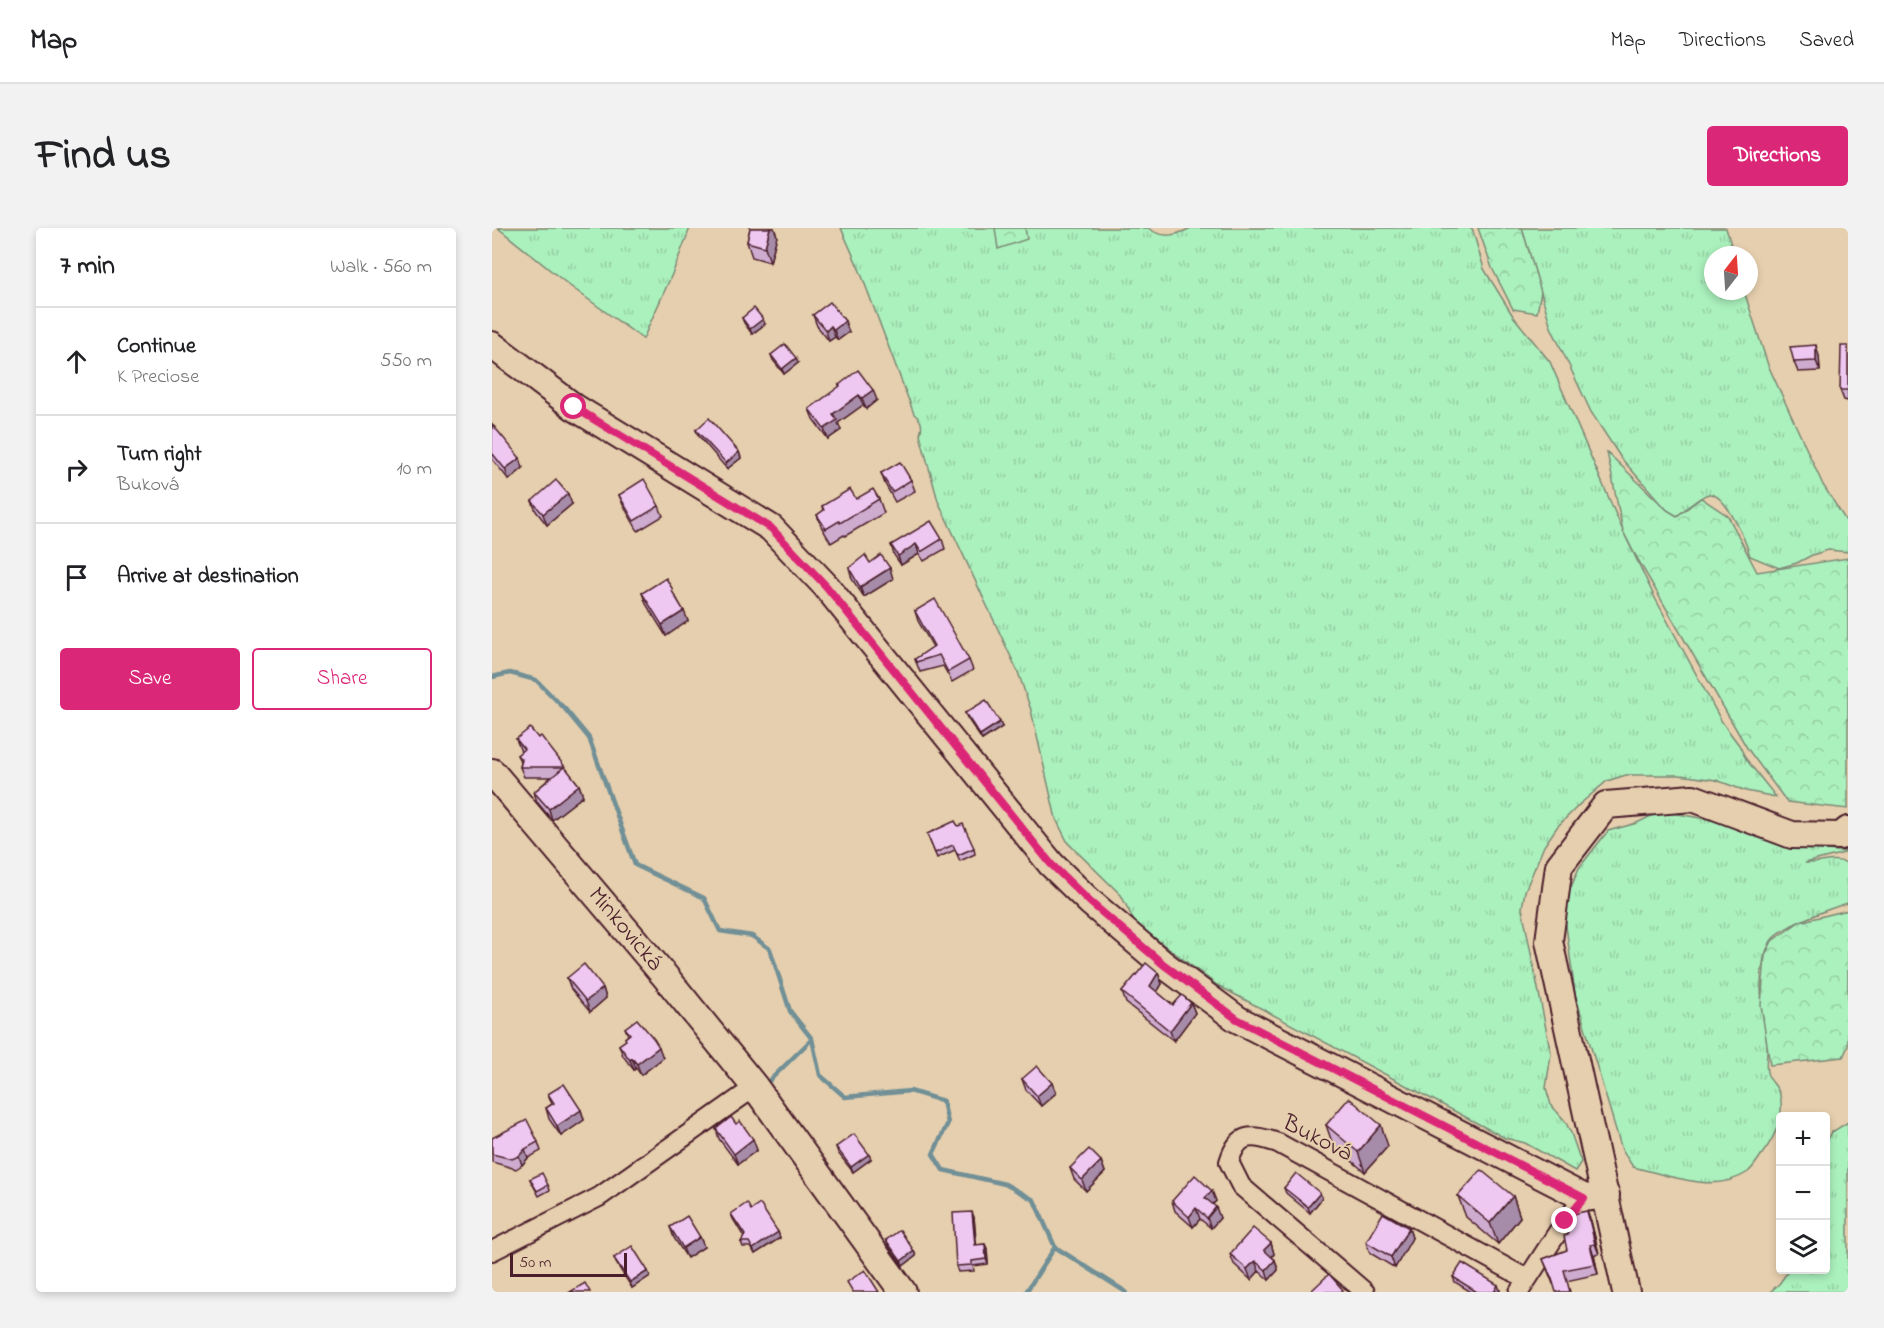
<!DOCTYPE html>
<html lang="en">
<head>
<meta charset="utf-8">
<style>
	body { margin:0; font-family:"Indie Flower",sans-serif; background:#f2f2f2; color:#202124 }
	.controls { position:absolute; right:18px; bottom:18px; display:grid; overflow:hidden; border-radius:6px; box-shadow:0 3px 9px #0003 }
	.controls button { width:54px; height:54px; display:grid; place-items:center; padding:0; border:0; border-bottom:2px solid #e0e0e0; background:#fff; color:#202124; font:30px sans-serif }
	.compass { position:absolute; left:1212px; top:18px; width:54px; height:54px; border-radius:50%; background:#fff; box-shadow:0 3px 9px #0003; rotate:17deg }
	.scale { position:absolute; left:18px; bottom:15px; width:117px; box-sizing:border-box; padding-left:6px; border:3px solid #4a1f2b; border-top:0; font-size:16px; line-height:21px; white-space:nowrap; color:#4a1f2b; -webkit-text-stroke:4px #e6cfae; paint-order:stroke }
	.stop { position:absolute; width:18px; height:18px; margin:-14px; border:4px solid #db2777; border-radius:50%; background:#fff }
	.stop.end { background:#db2777; border-color:#fff; box-shadow:0 2px 6px #0008 }
	.list { margin:0; padding:0; list-style:none }
	h2 { display:flex; justify-content:space-between; align-items:center; height:78px; margin:0; padding:0 24px; font-size:26px }
	h2 small { font-size:20px; font-weight:400; color:#757577 }
	.list li { display:grid; grid-template-columns:39px 1fr auto; gap:18px; align-items:center; box-sizing:border-box; height:108px; padding:0 24px; border-top:2px solid #e0e0e0 }
	.list b { display:block; font-size:22px; white-space:nowrap }
	.list p { margin:0; font-size:20px; white-space:nowrap; color:#757577 }
	.list em { font-size:20px; font-style:normal; color:#757577 }
	.actions { display:flex; gap:12px; padding:18px 24px }
	.actions a { flex:1; padding:14px 0; border:2px solid #db2777; border-radius:6px; text-align:center; font-size:21px; color:#db2777 }
	.actions .main { background:#db2777; color:#fff }
	.icon { flex:none; width:33px; height:33px; fill:none; stroke:currentColor; stroke-width:2; stroke-linecap:round; stroke-linejoin:round }
	.map { position:relative; flex:none; width:1356px; height:1064px; overflow:hidden; border-radius:6px }
	header { display:flex; align-items:center; gap:36px; box-sizing:border-box; height:84px; padding:0 30px; background:#fff; border-bottom:2px solid #e0e0e0 }
	header strong { font-size:28px }
	nav { display:flex; gap:33px; margin-inline-start:auto; font-size:21px }
	.intro { display:flex; align-items:center; justify-content:space-between; box-sizing:border-box; height:144px; padding:0 36px }
	h1 { margin:0; font-size:42px }
	.button { padding:15px 27px; border-radius:6px; background:#db2777; color:#fff; font-size:21px; font-weight:700 }
	main { display:flex; gap:36px; padding:0 36px }
	aside { flex:1; background:#fff; border-radius:6px; box-shadow:0 3px 9px #0003 }
	.map>svg:first-child { display:block }
	.grass { fill:url(#grass-tufts); stroke:#7a8874; stroke-width:1.5 }
	.forest { fill:url(#forest-crowns); stroke:#7a8874; stroke-width:1.5 }
	.lines { fill:none; stroke-linecap:round; stroke-linejoin:round }
	.stream { stroke:#6f8f96; stroke-width:4.5 }
	.street-casing { stroke:#4a1f2b; stroke-width:22 }
	.secondary-casing { stroke:#4a1f2b; stroke-width:30 }
	.street { stroke:#e6cfae; stroke-width:18 }
	.secondary { stroke:#e6cfae; stroke-width:26 }
	.wall { fill:#ceaccf; stroke:#4a1f2b; stroke-width:1.5 }
	.shaded-wall { fill:#a78ca9; stroke:#4a1f2b; stroke-width:1.5 }
	.building { fill:#efc8f1; stroke:#4a1f2b; stroke-width:1.5 }
	.route { stroke:#db2777; stroke-width:8 }
	.labels { text-anchor:middle; dominant-baseline:central; stroke-width:4.5; stroke-linejoin:round; paint-order:stroke }
	.street-label { font-size:24px; fill:#4a1f2b; stroke:#e6cfae }
</style>
</head>
<body>
<header>
<strong>Map</strong>
<nav><a>Map</a><a>Directions</a><a>Saved</a></nav>
</header>
<div class="intro"><h1>Find us</h1><a class="button">Directions</a></div>
<main>
<aside>
<h2>7 min<small>Walk · 560 m</small></h2>
<ul class="list">
<li><svg class="icon" aria-label="ahead" viewBox="0 0 24 24"><path d="M12 20V5M6 11l6-6 6 6"/></svg><div><b>Continue</b><p>K Preciose</p></div><em>550 m</em></li>
<li><svg class="icon" aria-label="right" viewBox="0 0 24 24"><path d="M7 20v-9h11M14 6l5 5-5 5"/></svg><div><b>Turn right</b><p>Buková</p></div><em>10 m</em></li>
<li><svg class="icon" aria-label="arrive" viewBox="0 0 24 24"><path d="M6 21V4h12l-3 4 3 4H6"/></svg><div><b>Arrive at destination</b></div></li>
</ul>
<div class="actions"><a class="main">Save</a><a>Share</a></div>
</aside>
<div class="map">
<svg width="1356" height="1064" viewBox="0 0 1356 1064">
	<defs>
		<pattern id="grass-tufts" width="24" height="20" patternUnits="userSpaceOnUse" patternTransform="scale(1.5)"><rect width="24" height="20" fill="#abf1bd"/><path d="M3 7l-1-3M5 7V3M7 7l1-3M15 17l-1-3M17 17v-4M19 17l1-3" fill="none" stroke="#95cea3"/></pattern>
		<pattern id="forest-crowns" width="20" height="18" patternUnits="userSpaceOnUse" patternTransform="scale(1.5)"><rect width="20" height="18" fill="#abf1bd"/><path d="M2 6a3 3 0 1 1 6 0M12 15a3 3 0 1 1 6 0" fill="none" stroke="#95cea3"/></pattern>
	</defs>
	<rect width="100%" height="100%" fill="#e6cfae"/>
	<filter id="ink" filterUnits="userSpaceOnUse"><feTurbulence type="fractalNoise" baseFrequency=".0167" numOctaves="2"/><feDisplacementMap in="SourceGraphic" scale="12" xChannelSelector="R" yChannelSelector="G"/><feConvolveMatrix kernelMatrix="1 2 1 2 8 2 1 2 1" color-interpolation-filters="sRGB"/></filter>
	<g filter="url(#ink)">
		<g class="grass">
			<path d="M6 0H198L181 44 151 111 78 58Z"/>
			<path d="M349 0H656C671 11 683 8 699 0H980L992 41 1021 88 1058 134 1131 303 1163 370 1230 494 1247 517 1254 531 1284 569 1254 563 1224 552 1187 547H1134L1115 553 1088 576 1065 599 1052 618 1033 663 1030 680 1059 826 1054 860 1059 877 1073 893 1079 905 1089 934 1083 943 1033 915 1013 910 725 757 643 695 629 667 576 615 564 591 539 482 526 444 446 273 428 207C431 198 430 192 422 186L368 43Z"/>
			<path d="M1030 0H1234L1242 27H1221V63H1252L1276 137 1331 257 1356 296V324L1336 322 1320 327 1305 335 1287 340 1258 328C1254 314 1234 265 1217 266 1209 267 1193 282 1185 288L1175 282 1129 230 1099 184 1059 99Z"/>
			<path d="M1169 583 1225 593 1300 619 1356 624 1313 635C1331 636 1337 629 1356 635V675C1339 680 1289 698 1279 713 1262 742 1271 785 1275 816 1276 825 1273 835 1275 844 1276 852 1286 858 1288 867 1293 888 1282 911 1270 926 1266 932 1261 940 1256 944 1222 967 1177 947 1141 939L1130 922 1083 766 1073 690 1078 662 1087 640 1116 603 1145 595Z"/>
			<path d="M1356 894V1064H1278L1287 1056 1297 1042H1334V915L1340 904Z"/>
		</g>
		<g class="forest">
			<path d="M503 0H533L535 11 506 21Z"/>
			<path d="M986 0H1030L1049 64 1045 85 1021 81 1000 40Z"/>
			<path d="M1115 224 1175 282 1185 288 1209 270 1236 288 1265 344 1356 330V581L1295 574 1255 520 1141 323 1131 303Z"/>
			<path d="M1356 682V818L1351 829 1278 837 1269 777 1273 728 1280 713 1307 694Z"/>
		</g>
		<g class="lines">
			<g class="stream">
				<path d="M0 449 18 445 44 452 73 481 97 510 143 637 212 670 228 703 260 708 278 721 298 783 320 811 328 847 353 869 418 863 451 873 456 895 441 926 451 942 513 956 542 972 563 1019 634 1064"/>
				<path d="M276 854 320 811"/>
				<path d="M534 1064 563 1019"/>
			</g>
			<g class="street-casing">
				<g id="street">
					<path d="M0 1023 107 969 263 859"/>
					<path d="M873 1064 749 958 737 934C746 904 759 906 786 915L1035 1051"/>
					<path d="M1027 1064 1073 993 1093 970"/>
				</g>
			</g>
			<g class="secondary-casing">
				<g id="secondary">
					<path d="M0 117 82 179 279 300 334 358 559 636 598 674 671 736 745 791 1093 970 1114 967"/>
					<path id="s1" d="M0 544 172 747 263 859 411 1064"/>
					<path d="M1134 1064 1057 713 1067 638 1114 577 1201 570 1300 607 1349 608 1356 602"/>
				</g>
			</g>
			<use href="#street" class="street"/>
			<use href="#secondary" class="secondary"/>
		</g>
		<g class="wall">
			<path d="M258 0H282L285 8 278 34 260 29 255 14Z"/>
			<path d="M321 87 357 104 346 112 343 109 337 113 325 98Z"/>
			<path d="M250 90 273 96 260 106 252 95Z"/>
			<path d="M1356 118V173L1352 172 1348 162Z"/>
			<path d="M279 127 306 135 292 146 281 132Z"/>
			<path d="M1327 128 1328 143 1306 144 1302 134Z"/>
			<path d="M347 157 385 172 374 181 371 177 346 195 349 202 336 211 321 191 317 181 348 159Z"/>
			<path d="M0 196 31 240 17 252 0 231Z"/>
			<path d="M204 202 247 224 249 230 235 241 206 207Z"/>
			<path d="M389 245 419 252 423 263 403 274 393 256Z"/>
			<path d="M127 267 167 278 171 288 146 303 131 277Z"/>
			<path d="M364 271H387L392 285 353 308 352 307 339 315 330 300 325 287 331 283 330 278Z"/>
			<path d="M40 273 80 276 55 297 44 283Z"/>
			<path d="M450 311 453 321 432 333 427 326 409 337 402 327 399 317Z"/>
			<path d="M357 340 401 351 372 369 360 351Z"/>
			<path d="M150 365 185 371 196 393 174 408 154 376Z"/>
			<path d="M423 383 477 432 481 442 460 454 451 438 428 444 423 431 441 419 426 393Z"/>
			<path d="M473 485 510 499 490 512 475 490Z"/>
			<path d="M46 510 87 557 91 568 60 592 45 574 42 564 59 549H32L28 539 29 535 25 527 29 524 28 521 24 511Z"/>
			<path d="M466 598 482 620 483 626 468 633 463 622 445 630 437 611Z"/>
			<path d="M666 745 670 756 665 764 681 777 699 775 703 785 682 813 634 775 630 764Z"/>
			<path d="M75 750 111 760 114 770 98 784 79 761Z"/>
			<path d="M133 800 171 830 149 847 144 840 142 842 131 828 127 817 134 812 133 810 136 807Z"/>
			<path d="M530 851 564 865 549 878 534 862Z"/>
			<path d="M56 866 89 882 92 892 69 908 57 891 54 880 60 876Z"/>
			<path d="M244 896 265 922 246 936 227 911 224 901Z"/>
			<path d="M834 897 896 918 873 944 841 917Z"/>
			<path d="M0 910 46 914 49 923 36 930 30 937 24 941 0 934Z"/>
			<path d="M344 919 379 931 361 944 346 925Z"/>
			<path d="M609 933 613 944 594 963 582 951 578 940Z"/>
			<path d="M38 951 56 957 58 962 47 968Z"/>
			<path d="M792 960 828 965 830 970 818 985 794 965Z"/>
			<path d="M720 963 724 973 721 976 728 990 719 1000 708 991 701 999 683 983 680 973Z"/>
			<path d="M966 968H1021L1028 989 1006 1016 974 989Z"/>
			<path d="M259 982 286 1004 288 1010 263 1026 259 1019H251L249 1014 252 1009 241 991 239 986Z"/>
			<path d="M482 989 484 1017 493 1016 495 1021 496 1036 481 1038 482 1043 466 1044 464 1038Z"/>
			<path d="M1099 993 1107 1026 1102 1027 1106 1046 1061 1056 1051 1031 1075 1022 1076 1007Z"/>
			<path d="M178 999 208 1009 212 1019 195 1030 182 1010Z"/>
			<path d="M917 1000 920 1010 903 1040 878 1025 874 1014Z"/>
			<path d="M394 1012 422 1023 424 1028 411 1038 396 1017Z"/>
			<path d="M779 1015 782 1026 780 1029 783 1032 786 1042 777 1052 767 1043 759 1052 742 1036 738 1026Z"/>
			<path d="M122 1030 158 1048 140 1060 124 1035Z"/>
			<path d="M961 1049 1008 1062 1007 1064H979L963 1054Z"/>
		</g>
		<g class="shaded-wall">
			<path d="M278 0H282L285 8 278 34 273 19Z"/>
			<path d="M271 91 273 96 260 106 258 101Z"/>
			<path d="M353 93 357 104 346 112 342 102Z"/>
			<path d="M339 98 343 109 337 113 334 103Z"/>
			<path d="M1324 117 1327 128 1328 143 1324 133Z"/>
			<path d="M304 130 306 135 292 146 290 141Z"/>
			<path d="M381 162 385 172 374 181 370 170Z"/>
			<path d="M367 167 371 177 346 195 349 202 336 211 332 201 341 186Z"/>
			<path d="M247 224 249 230 235 241 234 235Z"/>
			<path d="M28 230 31 240 17 252 13 241Z"/>
			<path d="M76 266 80 276 55 297 51 286Z"/>
			<path d="M424 316 427 326 409 337 406 328Z"/>
			<path d="M398 340 401 351 372 369 368 359Z"/>
			<path d="M192 383 196 393 174 408 170 397Z"/>
			<path d="M508 494 510 499 490 512 488 507Z"/>
			<path d="M87 557 91 568 60 592 57 581Z"/>
			<path d="M666 745 670 756 662 769 658 758Z"/>
			<path d="M111 760 114 770 98 784 94 773Z"/>
			<path d="M699 775 703 785 682 813 678 803Z"/>
			<path d="M167 819 171 830 149 847 145 836Z"/>
			<path d="M140 830 144 840 142 842 138 832Z"/>
			<path d="M560 855 564 865 549 878 545 868Z"/>
			<path d="M89 882 92 892 69 908 65 898Z"/>
			<path d="M889 897 896 918 873 944 866 924Z"/>
			<path d="M261 911 265 922 246 936 242 926Z"/>
			<path d="M33 921 36 930 30 937 27 928Z"/>
			<path d="M377 926 379 931 361 944 359 939Z"/>
			<path d="M609 933 613 944 594 963 590 952Z"/>
			<path d="M720 963 724 973 717 980 713 970Z"/>
			<path d="M828 965 830 970 818 985 816 979Z"/>
			<path d="M1021 968 1028 989 1006 1016 998 995Z"/>
			<path d="M724 979 728 990 719 1000 715 990Z"/>
			<path d="M704 980 708 991 701 999 697 989Z"/>
			<path d="M1095 983 1099 993 1107 1026 1103 1016Z"/>
			<path d="M480 984 482 989 485 1022 483 1017Z"/>
			<path d="M917 1000 920 1010 903 1040 899 1029Z"/>
			<path d="M286 1004 288 1010 263 1026 261 1021Z"/>
			<path d="M208 1009 212 1019 195 1030 191 1020Z"/>
			<path d="M779 1015 782 1026 776 1033 772 1022Z"/>
			<path d="M493 1016 495 1021 496 1036 494 1031Z"/>
			<path d="M1098 1017 1102 1027 1106 1046 1103 1036Z"/>
			<path d="M422 1023 424 1028 411 1038 409 1033Z"/>
			<path d="M783 1032 786 1042 777 1052 774 1042Z"/>
			<path d="M763 1033 767 1043 759 1052 755 1041Z"/>
			<path d="M156 1043 158 1048 140 1060 138 1054Z"/>
			<path d="M1006 1057 1008 1062 1007 1064H1002Z"/>
		</g>
		<g class="building">
			<path d="M258 0H278L273 19 255 14Z"/>
			<path d="M338 74 353 93 342 102 339 98 334 103 321 87Z"/>
			<path d="M262 80 271 91 258 101 250 90Z"/>
			<path d="M293 116 304 130 290 141 279 127Z"/>
			<path d="M1324 117V133L1302 134 1298 119Z"/>
			<path d="M1349 118H1356V162H1348Z"/>
			<path d="M366 142 381 162 370 170 367 167 341 186 345 192 332 201 317 181 348 158 347 157Z"/>
			<path d="M217 190 247 224 234 235 204 202Z"/>
			<path d="M0 196 28 230 13 241 0 225Z"/>
			<path d="M408 234 419 252 400 264 389 245Z"/>
			<path d="M152 251 167 278 142 293 127 267Z"/>
			<path d="M64 252 76 266 51 286 40 273Z"/>
			<path d="M358 261 364 271 381 261 387 271 348 295 347 293 334 301 325 287 332 282 330 278Z"/>
			<path d="M439 293 450 311 429 324 424 316 406 328 399 317Z"/>
			<path d="M373 327 378 335 389 327 398 340 368 359 357 340Z"/>
			<path d="M174 350 181 362 180 363 192 383 170 397 150 365Z"/>
			<path d="M443 371 477 432 456 444 447 427 424 434 423 431 442 418 423 383Z"/>
			<path d="M494 472 508 494 488 507 473 485Z"/>
			<path d="M38 500 46 510 49 508 87 557 57 581 42 564 72 539H28L30 532 25 527 32 521 24 511Z"/>
			<path d="M463 593 466 598 471 596 482 620 466 627 461 617 443 625 435 606Z"/>
			<path d="M654 735 666 745 658 758 681 777 690 767 699 775 678 803 630 764Z"/>
			<path d="M92 736 111 760 94 773 75 750Z"/>
			<path d="M145 791 162 811 167 819 145 836 140 830 138 832 127 817 134 812 133 810 138 806 133 800Z"/>
			<path d="M545 838 560 855 545 868 530 851Z"/>
			<path d="M72 856 89 882 65 898 54 880 62 875 56 866Z"/>
			<path d="M857 870 889 897 866 924 834 897Z"/>
			<path d="M239 889 244 896 248 893 261 911 242 926 224 901Z"/>
			<path d="M35 892 46 914 33 921 27 928 20 931 0 926V910Z"/>
			<path d="M362 906 377 926 359 939 344 919Z"/>
			<path d="M597 921 609 933 590 952 578 940Z"/>
			<path d="M989 942 1021 968 998 995 966 968Z"/>
			<path d="M50 945 56 957 45 963 38 951Z"/>
			<path d="M804 945 828 965 816 979 792 960Z"/>
			<path d="M703 947 720 963 713 970 724 979 715 990 704 980 697 989 680 973Z"/>
			<path d="M255 975 259 982 268 976 286 1004 261 1021 257 1014H249L253 1007 239 986Z"/>
			<path d="M1095 983 1103 1016 1098 1017 1103 1036 1072 1042 1078 1064H1064L1060 1051 1051 1031 1075 1022 1072 1008 1076 1007 1074 996 1078 994 1077 991 1081 986Z"/>
			<path d="M480 984 483 1017 493 1016 494 1031 480 1033V1037L464 1038 461 985Z"/>
			<path d="M891 985 917 1000 899 1029 874 1014Z"/>
			<path d="M195 988 208 1009 191 1020 178 999Z"/>
			<path d="M761 1000 779 1015 772 1022 783 1032 774 1042 763 1033 755 1041 738 1026Z"/>
			<path d="M408 1002 422 1023 409 1033 394 1012Z"/>
			<path d="M140 1018 156 1043 138 1054 122 1030Z"/>
			<path d="M970 1035 1006 1057 1002 1064H985L961 1049Z"/>
			<path d="M373 1042 387 1064H361L355 1054Z"/>
			<path d="M837 1046 851 1062 849 1064H818Z"/>
			<path d="M93 1055 98 1064H78Z"/>
		</g>
	</g>
	<g class="lines" filter="url(#ink)">
		<path class="route" d="M82 179 279 300 334 358 559 636 598 674 671 736 745 791 1092 970 1073 993"/>
	</g>
	<g class="labels">
		<g class="street-label">
			<text stroke="none"><textPath href="#s1" startOffset="206">Minkovická</textPath></text>
			<text transform="translate(825 911) rotate(27)">Buková</text>
		</g>
	</g>
</svg>
<div class="controls">
<button>+</button>
<button>−</button>
<button><svg class="icon" aria-label="layers" viewBox="0 0 24 24"><path d="M12 4l9 5-9 5-9-5zM3 14l9 5 9-5"/></svg></button>
</div>
<svg class="compass" viewBox="-18 -18 36 36"><path d="M0-13l5 13h-10z" fill="#e53935"/><path d="M0 13l5-13h-10z" fill="#757577"/></svg>
<div class="scale">50 m</div>
<div class="stop" style="left:82px;top:179px"></div>
<div class="stop end" style="left:1073px;top:993px"></div>
</div>
</main>
</body>
</html>
